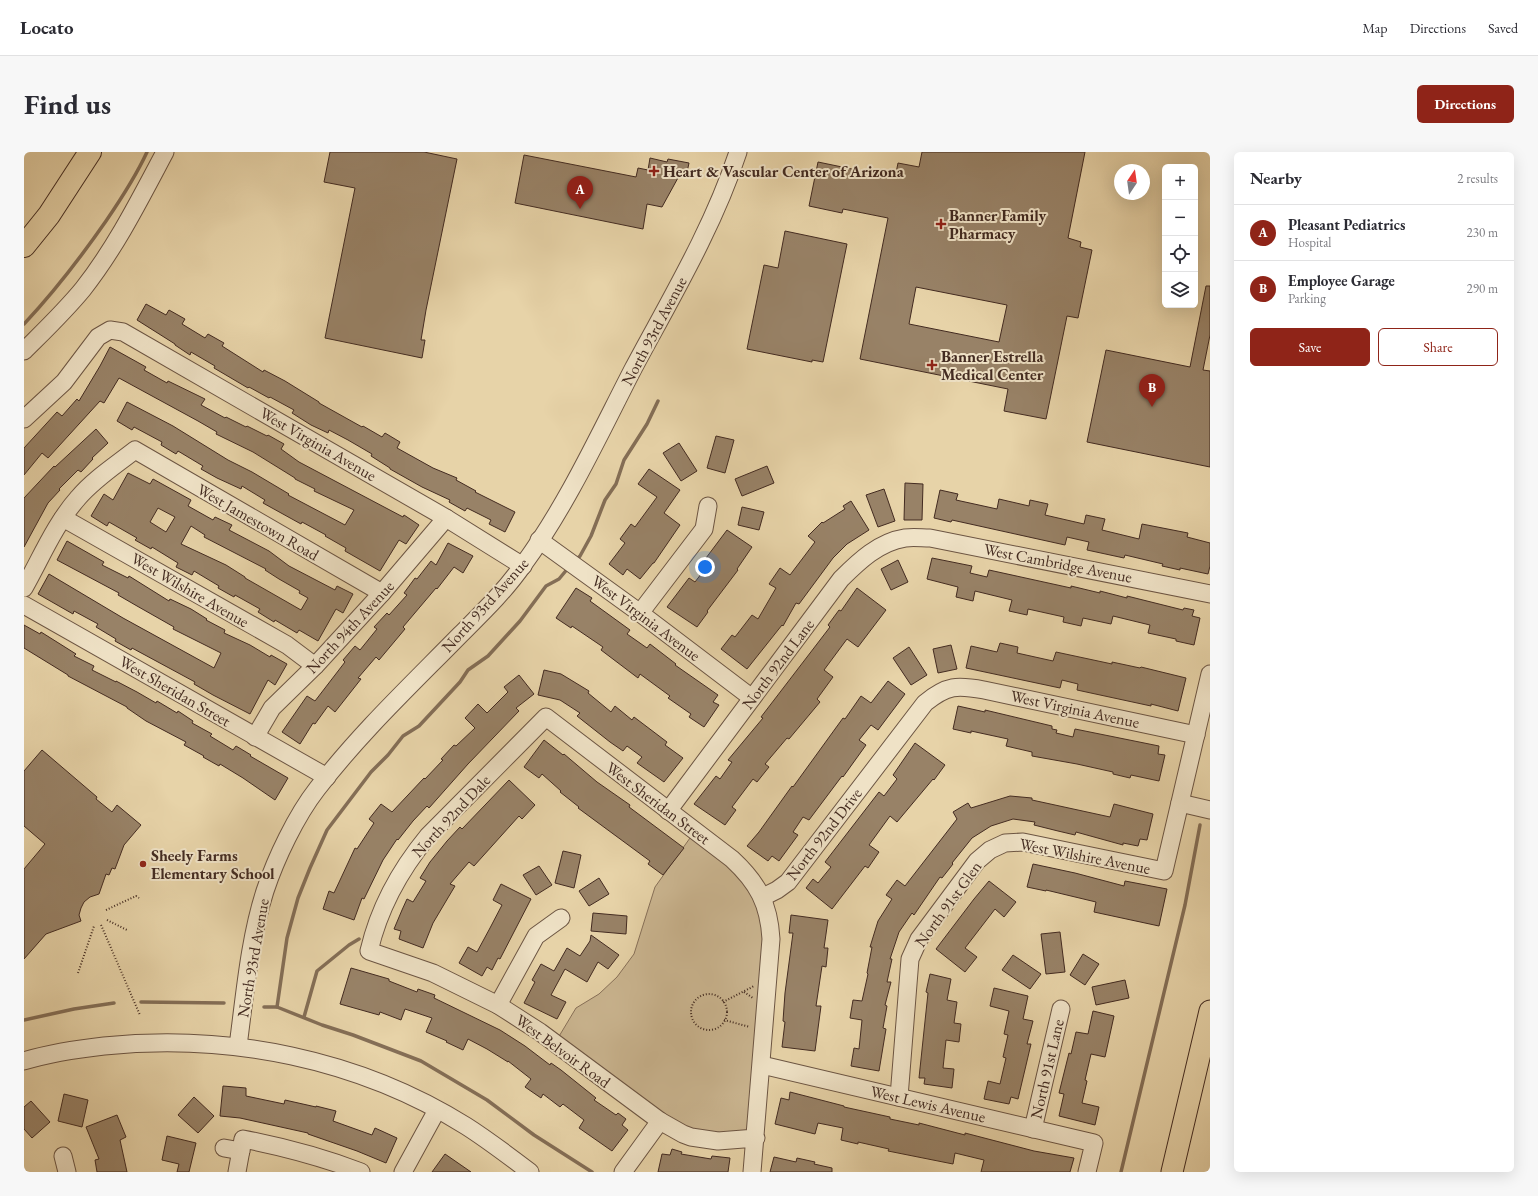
<!DOCTYPE html>
<html lang="en">
<head>
<meta charset="utf-8">
<style>
	body { margin:0; font-family:"EB Garamond",serif; background:#f7f7f7; color:#2b2b33 }
	.controls { position:absolute; right:12px; top:12px; display:grid; overflow:hidden; border-radius:6px; box-shadow:0 4px 16px #0002 }
	.controls button { width:36px; height:36px; display:grid; place-items:center; padding:0; border:0; border-bottom:1px solid #e1e1e2; background:#fff; color:#2b2b33; font:20px sans-serif }
	.compass { position:absolute; left:1090px; top:12px; width:36px; height:36px; border-radius:50%; background:#fff; box-shadow:0 4px 16px #0002; rotate:13deg }
	.you { position:absolute; left:681px; top:415px; width:14px; height:14px; margin:-10px; border:3px solid #fff; border-radius:50%; background:#1a73e8; box-shadow:0 0 0 6px #1a73e833 }
	.badge { display:grid; place-items:center; width:26px; height:26px; border-radius:50%; background:#8f2418; color:#fff; font-size:13px; font-weight:700 }
	.pin { position:absolute; translate:-50% -33px; filter:drop-shadow(0 1px 2px #0008) }
	.pin::after { content:''; position:absolute; top:21px; width:14px; height:12px; background:inherit; clip-path:polygon(0 0,100% 0,50% 100%) }
	.list { margin:0; padding:0; list-style:none }
	h2 { display:flex; justify-content:space-between; align-items:center; height:52px; margin:0; padding:0 16px; font-size:17px }
	h2 small { font-size:13px; font-weight:400; color:#7c7c81 }
	.list li { display:grid; grid-template-columns:26px 1fr auto; gap:12px; align-items:center; box-sizing:border-box; height:56px; padding:0 16px; border-top:1px solid #e1e1e2 }
	.list b { display:block; font-size:15px; white-space:nowrap }
	.list p { margin:0; font-size:13px; white-space:nowrap; color:#7c7c81 }
	.list em { font-size:13px; font-style:normal; color:#7c7c81 }
	.actions { display:flex; gap:8px; padding:12px 16px }
	.actions a { flex:1; padding:9px 0; border:1px solid #8f2418; border-radius:6px; text-align:center; font-size:14px; color:#8f2418 }
	.actions .main { background:#8f2418; color:#fff }
	.icon { flex:none; width:22px; height:22px; fill:none; stroke:currentColor; stroke-width:2; stroke-linecap:round; stroke-linejoin:round }
	.map { position:relative; flex:none; width:1186px; height:1020px; overflow:hidden; border-radius:6px }
	header { display:flex; align-items:center; gap:24px; box-sizing:border-box; height:56px; padding:0 20px; background:#fff; border-bottom:1px solid #e1e1e2 }
	header strong { font-size:19px }
	nav { display:flex; gap:22px; margin-inline-start:auto; font-size:14px }
	.intro { display:flex; align-items:center; justify-content:space-between; box-sizing:border-box; height:96px; padding:0 24px }
	h1 { margin:0; font-size:28px }
	.button { padding:10px 18px; border-radius:6px; background:#8f2418; color:#fff; font-size:14px; font-weight:700 }
	main { display:flex; gap:24px; padding:0 24px }
	aside { flex:1; background:#fff; border-radius:6px; box-shadow:0 4px 16px #0002 }
	.map>svg:first-child { display:block }
	.green { fill:#cbb691; stroke:#877059 }
	.lines { fill:none; stroke-linecap:round; stroke-linejoin:round }
	.stream { stroke:#846e56; stroke-width:3.5 }
	.building { fill:#988267; stroke:#432b21; fill-rule:evenodd }
	.minor-casing { stroke:#6c5543; stroke-width:19 }
	.major-casing { stroke:#432b21; stroke-width:23 }
	.highway-casing { stroke:#432b21; stroke-width:24 }
	.path { stroke:#432b21; stroke-width:2; stroke-dasharray:1 2; stroke-linecap:butt }
	.minor { stroke:#efe2c6; stroke-width:17 }
	.major { stroke:#e7d3a8; stroke-width:21 }
	.highway { stroke:#e7d3a8; stroke-width:22 }
	.poi-dot { fill:#8f2418; stroke:#efe2c6; stroke-width:1.5 }
	.labels { text-anchor:middle; dominant-baseline:central; stroke-width:4; stroke-linejoin:round; paint-order:stroke }
	.poi-label { font-size:16px; font-weight:bold; fill:#432b21; stroke:#efe2c6; text-anchor:start }
	.street-label { font-size:16px; fill:#432b21; stroke:#efe2c6 }
</style>
</head>
<body>
<header>
<strong>Locato</strong>
<nav><a>Map</a><a>Directions</a><a>Saved</a></nav>
</header>
<div class="intro"><h1>Find us</h1><a class="button">Directions</a></div>
<main>
<div class="map">
<svg width="1186" height="1020" viewBox="0 0 1186 1020">
	<rect width="100%" height="100%" fill="#e7d3a8"/>
	<filter id="stains"><feTurbulence type="fractalNoise" baseFrequency=".005" numOctaves="4"/><feColorMatrix values="0 0 0 0 .2 0 0 0 0 .09 0 0 0 0 .02 0 0 0 .5 -.17"/></filter>
	<radialGradient id="worn" r=".72"><stop offset=".6" stop-color="#630" stop-opacity="0"/><stop offset="1" stop-color="#630" stop-opacity=".3"/></radialGradient>
	<path class="green" d="M671 679 708 707 744 759 732 986 680 988 531 891 552 856 575 842 593 825 610 802 631 735Z"/>
	<g class="lines">
		<g class="stream">
			<path d="M0 172C31 139 57 105 82 69 97 47 112 24 123 0"/>
			<path d="M552 408 556 404 567 384 581 348 592 332 600 308 623 272 634 249"/>
			<path d="M117 850 200 851"/>
			<path d="M240 855H253L298 873 329 883 397 909 463 948 510 983 568 1020"/>
			<path d="M253 855 263 786 274 746 286 716 303 678 347 620 364 603 379 584 395 574 436 530 444 518 464 504 496 469 522 434 535 427 545 415"/>
			<path d="M280 865 293 819 325 793 335 787"/>
			<path d="M0 868 50 857 90 851"/>
			<path d="M1097 1020 1161 753 1176 673"/>
		</g>
	</g>
	<g class="building">
		<path d="M306 0H400L433 7 402 158 397 188H401L398 206 301 186 331 36 300 30Z"/>
		<path d="M898 0H1061L1044 86 1057 90 1056 95 1068 98 1054 166 1043 164 1022 267 980 259 984 237 836 207 864 66 819 57 818 61 785 54 794 10 871 26 874 11 895 15ZM892 135 983 153 975 190 885 172Z"/>
		<path d="M500 3 612 25 614 16 624 18 626 6 643 10 644 7 665 11 662 25 655 24 638 55 623 52 619 77 491 51Z"/>
		<path d="M761 79 823 92 799 210 788 208V210L723 197 740 113 754 116Z"/>
		<path d="M1182 134H1186V183L1179 218 1186 219V315L1063 290 1082 198 1166 215Z"/>
		<path d="M122 152 142 163 145 158 161 167 158 172 181 186 184 182 200 191 198 194 239 220 240 218 261 229 295 250V251L338 275 339 274 358 285 361 281 376 290 373 296 409 316 433 326 432 328 452 339 451 340 491 360 481 380 465 372 467 368 443 356 441 359 425 350 426 348 398 335 366 317V316L347 304 348 302 324 288 305 278 304 281 287 273 268 261 270 258 246 245 245 246 225 235 224 236 190 216 191 214 167 200 166 203 151 193V192L113 168Z"/>
		<path d="M86 195 122 215 120 218 143 231 144 229 181 247 177 253 201 266 202 265 222 275 223 274 243 284 244 283 260 292 257 297 275 310 379 365 380 363 395 373 382 392 375 388 356 419 321 399 322 396 301 384 302 383 278 370 277 372 239 351 241 348 218 334 217 337 193 326 177 317 179 314 154 299 152 302 137 293 138 290 110 275 108 278 93 269 103 250 149 274 204 308 228 320 265 342 264 343 321 373 330 358 290 339 291 337 271 327V326L229 300 192 282 193 280 174 269 95 226 80 251 76 249 24 306 18 301 0 323V296L33 260 38 264 53 247 55 249 76 214Z"/>
		<path d="M72 277 84 291 68 306 69 307 57 320 54 318 35 337 36 338 24 351 0 395V346L30 314 31 315Z"/>
		<path d="M692 284 710 288 701 321 683 316Z"/>
		<path d="M655 291 673 319 657 329 639 301Z"/>
		<path d="M743 314 750 331 718 344 711 327Z"/>
		<path d="M625 317 656 338 640 361 656 373 630 411H629L616 427 603 417 599 423 585 412 601 391 596 387 607 372 611 375 633 345 614 332Z"/>
		<path d="M104 321 126 332 129 327 167 348 164 354 189 368 191 365 208 373 205 378 245 399 265 414 311 438 313 434 329 442 319 461 312 457 294 489 275 478 273 481 251 468 250 470 234 460 236 457 211 443 210 445 194 436 195 434 170 419 168 423 152 415 154 411 128 395 127 397 111 388 113 386 85 370 83 374 67 364 80 342 89 348ZM134 356 151 365 142 380 126 370ZM167 374 181 383 180 385 242 417 241 418 255 427 276 439 275 441 284 446 277 458 221 426V425L202 413 157 392Z"/>
		<path d="M881 331 899 332 898 368H880Z"/>
		<path d="M860 337 871 369 854 375 842 343Z"/>
		<path d="M916 338 934 342 932 348 973 357 975 347 1005 354 1006 348 1024 352 1021 363 1060 372 1062 363 1081 367 1078 378 1115 387 1118 372 1164 381 1163 385 1186 391V414L1184 422 1156 416V418L1138 414 1139 412 1101 403 1100 406 1063 398 1065 390 1043 385 1041 393 928 368 927 370 910 366Z"/>
		<path d="M827 349 845 378 823 392 809 406 775 452 772 451 759 474 758 473 723 517 697 497 708 483 711 485 728 463 734 467 752 436 745 432 756 416 766 423 791 390 784 384 798 370 799 371 821 357 819 354Z"/>
		<path d="M718 355 740 360 735 378 714 373Z"/>
		<path d="M703 378 728 395 713 417 714 418 683 459 684 460 673 475 643 455 665 426 671 430 687 409 682 406Z"/>
		<path d="M43 389 80 410 78 413 104 426 105 424 145 449 146 447 167 457 183 467 182 468 201 478 200 481 226 493 246 505 247 503 263 512 251 533 244 528 226 562 189 543 170 532 171 530 108 496 107 498 91 489 92 487 72 475 74 472 50 459 49 462 14 442 25 422 99 466 190 516 197 501 149 477 150 475 113 454 94 443 95 441 33 408Z"/>
		<path d="M424 391 449 404 439 421 430 415 413 437 412 436 379 475 381 477 355 508 352 505 334 526 337 527 311 560 304 554 291 572 289 571 276 592 258 580 283 544 291 549 321 510 319 508 331 494 336 498 353 477 350 475 363 461 365 463 383 443 380 441 391 426 393 427 407 409 412 413Z"/>
		<path d="M908 406 948 414 946 421 963 425 965 418 1047 436V434L1076 441V439L1103 446V444L1159 458 1160 456 1170 458 1168 464 1176 466 1170 493 1152 489V487L1124 481 1126 473 1089 464 1087 472 1059 466 1057 474 1039 470 1040 465 1004 457 1003 463 985 459 988 448 951 439 949 449 932 445 934 435 903 427Z"/>
		<path d="M874 408 884 430 867 438 857 417Z"/>
		<path d="M552 436 568 446 566 449 606 478 603 482 623 496 626 492 652 512 651 513 694 543 689 550 695 553 680 575 665 565 667 562 644 546 646 544 616 522 614 526 577 498 579 495 548 474 547 476 532 466Z"/>
		<path d="M833 436 862 458 834 495 823 487 800 518 809 525 793 547 796 550 765 587 763 586 741 612 745 615 733 630 729 627 708 655 712 658 701 673 670 652 692 624 696 627 708 610 704 608 739 566 737 565 806 475 804 473 815 458 817 459Z"/>
		<path d="M0 473 16 482 17 480 52 502 50 504 70 514 68 518 92 530V529L113 540 132 551 133 549 153 561 154 559 169 569 168 571 188 582 186 584 209 598 212 594 227 603 226 604 264 626 251 648 219 626 196 612 195 614 179 605 180 604 160 593 162 590 122 569 103 556V555L44 524V523L0 496Z"/>
		<path d="M976 491 994 495 993 501 1029 509 1032 500 1088 512V510L1116 516 1117 515 1162 526 1154 559 1127 552V554L1053 538 1054 532 1038 528 1036 536 942 516 947 494 973 500Z"/>
		<path d="M927 493 933 517 914 521 909 497Z"/>
		<path d="M885 495 903 523 887 533 869 506Z"/>
		<path d="M520 518 537 522 565 539 564 541 587 560 591 554 608 568 610 565 643 590 641 593 659 606 640 630 613 611 618 605 603 594 599 599 586 590 553 564 556 561 536 548 514 543Z"/>
		<path d="M495 523 510 542 492 556 495 559 444 612 405 656 403 654 389 669 374 688 373 687 359 708 340 747 338 746 330 768 299 757 305 739 310 741 331 696 333 697 350 671 345 667 357 652 368 660 400 626 401 627 419 608 417 607 430 593 432 594 451 576 441 566 454 552 463 561 484 540 480 535Z"/>
		<path d="M864 529 881 542 854 578 847 573 835 588 842 593 819 625 818 624 785 668 779 665 769 680 774 683 755 709 748 704 744 709 723 694 735 680 768 634 769 635 819 566 821 567 837 544 847 551Z"/>
		<path d="M934 554 961 560V558L1028 574V577L1033 578 1032 581 1049 585 1051 577 1135 594 1134 602 1141 603 1135 629 1107 623 1106 626 1089 622V620L1053 612 1008 604V600L982 594 984 587 947 579V581L929 577Z"/>
		<path d="M520 588 539 603 540 602 573 630 606 653 605 655 660 696 639 723 624 712 626 709 554 656 555 655 536 640 537 639 518 622 515 626 500 615Z"/>
		<path d="M891 591 921 613 910 628 909 627 873 670 866 664 845 693 855 700 844 716 841 714 808 757 782 736 789 727 794 731 807 715 801 710 855 640 860 644 873 627 869 623Z"/>
		<path d="M18 598 73 645 72 647 88 660 93 653 117 673 100 693 91 717 88 716 85 723 82 722 75 742 66 745 60 750 57 756 55 763 57 769 22 782 0 807V717L21 692 0 674V619Z"/>
		<path d="M485 628 511 653 498 667 495 664 450 714 445 710 426 732 431 734 409 771 399 796 375 787 377 779 370 777 378 758 383 747 389 750 402 729 396 726 406 710 423 689 436 675 438 677Z"/>
		<path d="M986 644 1008 646V648L1086 665 1090 652 1129 662 1123 688 1116 687 1114 694 1099 691V693L1052 680 1051 683 1034 679 1010 673 1011 670 989 667 967 674 948 686 928 711 929 712 918 726 916 725 890 763 888 761 875 780 866 807H868L863 830H867L861 853 863 854 859 876 862 877 855 919 827 914 830 896 835 897 838 868 826 866 829 848 838 849 844 822 843 821 848 795H846L854 769 868 747 862 743 873 728 881 734 933 667 929 660 944 651 947 656Z"/>
		<path d="M539 699 557 703 550 736 531 731Z"/>
		<path d="M1009 712 1051 721 1100 734 1101 729 1143 737 1135 774 1070 760 1072 750 1022 738V739L1003 735Z"/>
		<path d="M515 714 528 733 512 743 499 723Z"/>
		<path d="M575 726 585 742 565 754 555 739Z"/>
		<path d="M965 729 992 750 980 765 971 757 941 796 953 805 941 820 912 797 950 747Z"/>
		<path d="M477 732 507 747 476 807 474 806 468 818 463 815 458 824 435 811 444 795 453 800 466 776 478 753 469 748Z"/>
		<path d="M569 761 603 764 602 782 567 779Z"/>
		<path d="M767 763 804 768 800 796H804L802 815 798 814 792 854H797L791 899 758 895 761 870 759 869 761 841 769 781H765Z"/>
		<path d="M1036 780 1041 820 1022 822 1017 782Z"/>
		<path d="M567 783 595 803 584 817 574 810 563 830 541 817 527 843 542 850 533 867 500 851 511 830 508 828 517 812 530 819 543 796 556 804 566 789Z"/>
		<path d="M1059 802 1075 812 1061 833 1046 823Z"/>
		<path d="M989 803 1017 822 1006 837 978 818Z"/>
		<path d="M327 816 365 827V829L393 840 394 837 411 843 410 846 476 878 501 894 526 913 527 911 537 918 572 946 570 948 592 963 594 961 602 967 598 973 604 978 588 999 555 976 560 968 539 952 536 955 519 942 517 946 501 935 507 927 484 909V910L463 897 444 887 439 898 422 890 423 889 402 880 408 866 381 857 377 868 356 860 355 863 316 852Z"/>
		<path d="M906 822 927 827 923 848 933 850 930 871 937 872 935 890 922 888 919 916 930 917 928 936 900 932 901 926H895L904 841 902 840Z"/>
		<path d="M1101 828 1105 846 1072 853 1068 835Z"/>
		<path d="M970 836 1004 844 999 867 1009 869 1003 892H1007L994 947 987 945 985 952 960 947 964 929 976 932 982 906 979 905 984 883 980 882 985 859 966 854Z"/>
		<path d="M1069 859 1090 864 1081 905 1067 902 1061 928 1063 929 1058 951 1075 955 1071 973 1035 964 1040 942 1035 941 1045 901 1047 902 1052 880 1064 882Z"/>
		<path d="M199 934 222 936V944L260 952 261 948 292 955V954L312 959 309 969 348 983 351 976 373 986 362 1011 333 999 284 982V981L216 966 196 964Z"/>
		<path d="M766 940 820 954V955L866 965V967L895 973V971L941 983V981L1010 999 1050 1006 1046 1020H957L960 1008 931 1001 929 1012 864 999 865 997 834 990V992L817 988 819 976 794 971 791 982 751 972 757 946 765 948Z"/>
		<path d="M40 942 64 948 58 975 34 969Z"/>
		<path d="M170 945 190 964 174 981 154 963Z"/>
		<path d="M7 949 26 970 8 986 0 977V955Z"/>
		<path d="M93 963 102 985 96 988 103 1020H73L71 1008 75 1007 62 975Z"/>
		<path d="M143 984 172 991 165 1020H153L155 1012 138 1008Z"/>
		<path d="M648 997 658 1000 657 1002 687 1007 688 1004 706 1006 704 1020H634L638 1002 646 1003Z"/>
		<path d="M421 1002 447 1020H408Z"/>
		<path d="M750 1005 772 1010 773 1006 791 1010 790 1012 808 1016V1020H746Z"/>
	</g>
	<g class="lines">
		<g class="minor-casing">
			<g id="minor">
				<path d="M0 199C20 179 41 159 59 137 92 95 116 47 141 0"/>
				<path d="M0 267 40 230 74 185 86 178 99 180 422 366 499 414"/>
				<path d="M39 366 263 493 291 514"/>
				<path d="M515 388 616 461 728 546"/>
				<path d="M0 436C17 406 31 372 54 346 70 327 92 313 111 298L358 441"/>
				<path d="M0 453 303 625"/>
				<path d="M616 461 680 377 684 354"/>
				<path d="M231 585 248 556 291 514 358 441 422 366"/>
				<path d="M1156 651 1186 658"/>
				<path d="M644 659 817 427C835 409 855 390 881 386 889 385 898 386 906 386L1186 442"/>
				<path d="M739 745 753 738 764 730 901 551C923 533 933 533 960 538L1172 583"/>
				<path d="M474 853 512 784 537 766"/>
				<path d="M214 894C221 842 225 789 241 739 252 706 272 664 293 637 336 581 387 533 436 483 458 461 481 439 499 413 543 353 575 283 609 217 647 146 689 76 714 0"/>
				<path d="M0 909C26 901 53 897 80 894 205 881 335 907 442 974 464 988 485 1004 506 1020"/>
				<path d="M738 913 1070 991 1063 1020"/>
				<path d="M875 945 886 807 895 787 953 709 966 698 981 691 999 690 1140 719 1186 522"/>
				<path d="M1009 977 1037 857"/>
				<path d="M200 996 217 999"/>
				<path d="M39 1004 43 1020"/>
				<path d="M213 1020 219 987C260 995 298 1005 337 1020"/>
				<path d="M379 1020 413 958"/>
				<path d="M599 1020 636 969"/>
				<path d="M728 1020 747 787C745 752 734 731 708 707L522 565 404 684C376 718 355 756 345 799L409 821 474 853 516 880 636 969 659 982 667 985 694 989 732 986"/>
			</g>
		</g>
		<g class="major-casing">
			<path id="major" d="M1148 1020 1186 859"/>
		</g>
		<g class="highway-casing">
			<path id="highway" d="M0 94 25 63 66 0"/>
		</g>
		<g class="path">
			<path d="M82 758 112 744 115 746"/>
			<path d="M83 768 103 778"/>
			<path d="M77 773 116 863"/>
			<path d="M54 821 70 774"/>
			<path d="M720 840 729 846"/>
			<circle cx="685" cy="860" r="18"/>
			<path d="M699 850 730 834"/>
			<path d="M700 868 726 875"/>
		</g>
		<use href="#minor" class="minor"/>
		<use href="#major" class="major"/>
		<use href="#highway" class="highway"/>
	</g>
	<g class="poi-dot">
		<path d="M628 13h4v4h4v4h-4v4h-4v-4h-4v-4h4z"/>
		<path d="M915 66h4v4h4v4h-4v4h-4v-4h-4v-4h4z"/>
		<path d="M906 207h4v4h4v4h-4v4h-4v-4h-4v-4h4z"/>
		<circle cx="119" cy="712" r="4"/>
	</g>
	<g class="labels">
		<g class="poi-label">
			<text x="639" y="19">Heart &amp; Vascular Center of Arizona</text>
			<text x="925" y="63">Banner Family<tspan x="925" dy="18">Pharmacy</tspan></text>
			<text x="917" y="204">Banner Estrella<tspan x="917" dy="18">Medical Center</tspan></text>
			<text x="127" y="703">Sheely Farms<tspan x="127" dy="18">Elementary School</tspan></text>
		</g>
		<g class="street-label">
			<text transform="translate(630 179) rotate(-62)">North 93rd Avenue</text>
			<text transform="translate(294 292) rotate(30)">West Virginia Avenue</text>
			<text transform="translate(234 370) rotate(30)">West Jamestown Road</text>
			<text transform="translate(1034 411) rotate(11)">West Cambridge Avenue</text>
			<text transform="translate(166 438) rotate(30)">West Wilshire Avenue</text>
			<text transform="translate(461 453) rotate(-48)">North 93rd Avenue</text>
			<text transform="translate(622 466) rotate(37)">West Virginia Avenue</text>
			<text transform="translate(326 475) rotate(-47)">North 94th Avenue</text>
			<text transform="translate(754 512) rotate(-53)">North 92nd Lane</text>
			<text transform="translate(151 539) rotate(30)">West Sheridan Street</text>
			<text transform="translate(1051 557) rotate(12)">West Virginia Avenue</text>
			<text transform="translate(634 651) rotate(37)">West Sheridan Street</text>
			<text transform="translate(427 664) rotate(-47)">North 92nd Dale</text>
			<text transform="translate(800 682) rotate(-52)">North 92nd Drive</text>
			<text transform="translate(1061 704) rotate(11)">West Wilshire Avenue</text>
			<text transform="translate(924 752) rotate(-54)">North 91st Glen</text>
			<text transform="translate(229 806) rotate(-80)">North 93rd Avenue</text>
			<text transform="translate(539 899) rotate(36)">West Belvoir Road</text>
			<text transform="translate(1023 917) rotate(-77)">North 91st Lane</text>
			<text transform="translate(904 952) rotate(13)">West Lewis Avenue</text>
		</g>
	</g>
	<rect width="100%" height="100%" filter="url(#stains)"/>
	<rect width="100%" height="100%" fill="url(#worn)"/>
</svg>
<div class="controls">
<button>+</button>
<button>−</button>
<button><svg class="icon" aria-label="locate" viewBox="0 0 24 24"><circle cx="12" cy="12" r="6"/><path d="M12 2v4M12 18v4M2 12h4M18 12h4"/></svg></button>
<button><svg class="icon" aria-label="layers" viewBox="0 0 24 24"><path d="M12 4l9 5-9 5-9-5zM3 14l9 5 9-5"/></svg></button>
</div>
<svg class="compass" viewBox="-18 -18 36 36"><path d="M0-13l5 13h-10z" fill="#e53935"/><path d="M0 13l5-13h-10z" fill="#7c7c81"/></svg>
<div class="you"></div>
<div class="pin badge" style="left:556px;top:57px">A</div>
<div class="pin badge" style="left:1128px;top:255px">B</div>
</div>
<aside>
<h2>Nearby<small>2 results</small></h2>
<ul class="list">
<li><span class="badge">A</span><div><b>Pleasant Pediatrics</b><p>Hospital</p></div><em>230 m</em></li>
<li><span class="badge">B</span><div><b>Employee Garage</b><p>Parking</p></div><em>290 m</em></li>
</ul>
<div class="actions"><a class="main">Save</a><a>Share</a></div>
</aside>
</main>
</body>
</html>
